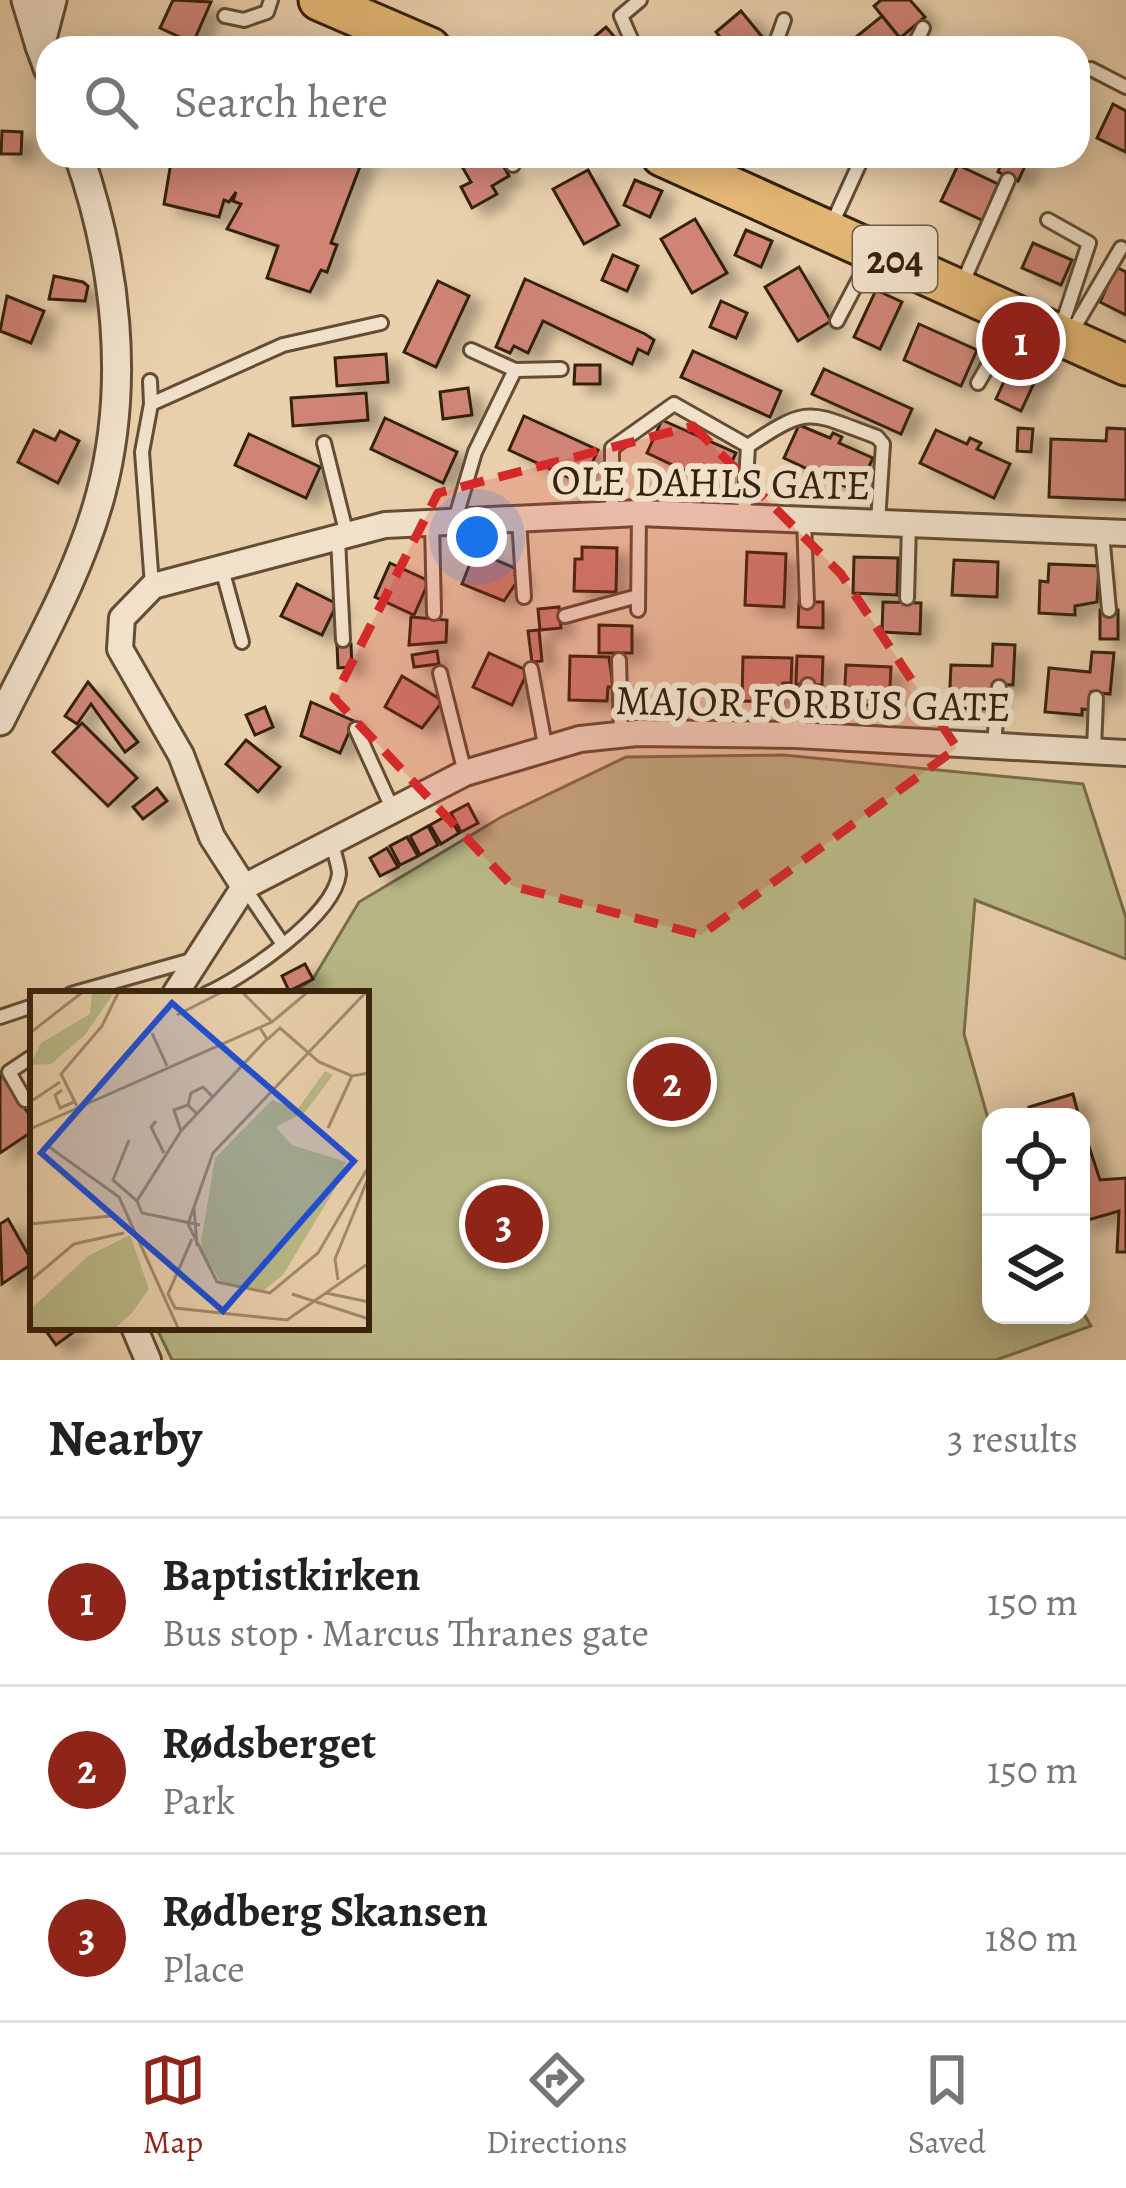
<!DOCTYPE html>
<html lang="en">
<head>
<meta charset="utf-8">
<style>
	body { margin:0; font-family:Alegreya,serif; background:#f6f6f6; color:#222 }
	.controls { position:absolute; right:36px; bottom:36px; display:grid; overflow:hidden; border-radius:24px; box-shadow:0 6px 30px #0003 }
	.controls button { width:108px; height:108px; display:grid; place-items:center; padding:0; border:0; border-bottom:3px solid #e0e0e0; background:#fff; color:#222; font:60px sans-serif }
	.you { position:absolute; left:477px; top:537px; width:42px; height:42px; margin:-30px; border:9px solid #fff; border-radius:50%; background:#1a73e8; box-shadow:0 0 0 18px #1a73e833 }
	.badge { display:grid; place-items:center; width:78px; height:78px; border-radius:50%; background:#8f2418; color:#fff; font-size:39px; font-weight:700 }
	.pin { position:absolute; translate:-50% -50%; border:6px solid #fff; box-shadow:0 3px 12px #0006 }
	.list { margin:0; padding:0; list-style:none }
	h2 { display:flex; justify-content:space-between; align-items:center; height:156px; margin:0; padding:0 48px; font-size:51px }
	h2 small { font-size:39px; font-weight:400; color:#767676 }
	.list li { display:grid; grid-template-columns:78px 1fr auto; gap:36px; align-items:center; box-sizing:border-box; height:168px; padding:0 48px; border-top:3px solid #e0e0e0 }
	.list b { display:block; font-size:45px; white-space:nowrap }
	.list p { margin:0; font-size:39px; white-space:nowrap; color:#767676 }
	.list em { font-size:39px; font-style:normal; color:#767676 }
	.icon { flex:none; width:66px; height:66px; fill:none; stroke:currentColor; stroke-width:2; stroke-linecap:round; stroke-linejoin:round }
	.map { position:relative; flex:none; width:1126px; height:1360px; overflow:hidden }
	.search { position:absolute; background:#fff; box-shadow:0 6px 30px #0003; left:36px; right:36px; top:36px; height:132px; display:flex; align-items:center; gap:30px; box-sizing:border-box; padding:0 42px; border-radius:36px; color:#767676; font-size:45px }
	.sheet { height:660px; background:#fff }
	nav { display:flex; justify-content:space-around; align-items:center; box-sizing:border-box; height:168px; border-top:3px solid #e0e0e0; background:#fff; font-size:33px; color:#767676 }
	nav a { display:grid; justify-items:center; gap:6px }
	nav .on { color:#8f2418 }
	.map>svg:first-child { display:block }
	.green { fill:#baba88; stroke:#786e4a; stroke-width:3 }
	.building { fill:#cf8474; stroke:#36210c; stroke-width:3; filter:url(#shadow) }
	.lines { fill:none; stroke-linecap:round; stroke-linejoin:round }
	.service-casing { stroke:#634d34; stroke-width:18 }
	.minor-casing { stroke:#634d34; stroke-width:30 }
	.tertiary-casing { stroke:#634d34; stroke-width:33 }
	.trunk-casing { stroke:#36210c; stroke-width:45 }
	.service { stroke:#f1e1ca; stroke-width:12 }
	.minor { stroke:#f1e1ca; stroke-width:24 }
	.tertiary { stroke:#f1e1ca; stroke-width:27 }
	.trunk { stroke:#e5b876; stroke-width:39 }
	.marked { fill:#d62828; fill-opacity:0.2; stroke:#d62828; stroke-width:9; stroke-dasharray:24 15; stroke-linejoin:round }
	.labels { text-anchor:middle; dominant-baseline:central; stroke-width:12; stroke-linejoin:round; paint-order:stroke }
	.shield { fill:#f1e1ca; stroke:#6e5b45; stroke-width:3 }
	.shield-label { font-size:39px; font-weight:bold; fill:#36210c }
	.street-label { font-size:42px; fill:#36210c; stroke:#f1e1ca }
	.inset-road { fill:none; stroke:#a28b6d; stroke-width:3 }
	.view { fill:#1d4ed8; fill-opacity:0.15; stroke:#1d4ed8; stroke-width:6 }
	.inset-edge { fill:none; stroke:#36210c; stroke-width:6 }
</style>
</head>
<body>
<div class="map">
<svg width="1126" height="1360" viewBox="0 0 1126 1360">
	<defs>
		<filter id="shadow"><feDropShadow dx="13" dy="8" stdDeviation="6" flood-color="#0004"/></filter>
	</defs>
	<rect width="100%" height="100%" fill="#ead1ad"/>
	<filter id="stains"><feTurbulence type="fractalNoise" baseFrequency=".00167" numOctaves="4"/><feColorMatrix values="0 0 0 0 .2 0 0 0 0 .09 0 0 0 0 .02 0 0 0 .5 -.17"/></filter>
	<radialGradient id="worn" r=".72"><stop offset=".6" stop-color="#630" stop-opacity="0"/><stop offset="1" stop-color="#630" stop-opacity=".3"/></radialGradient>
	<path class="green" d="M783 755 1083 784 1126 918V959L975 900 964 1034 991 1129V1315H1081V1309L1091 1326 996 1360H172L156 1327H366V994H291L313 979 359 902 503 816 626 757Z"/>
	<g class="building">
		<path d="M173 0 211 2 193 43 160 28Z"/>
		<path d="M881 0H910L925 17 900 38 874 6Z"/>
		<path d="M741 11 768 44 764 48H729L716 32Z"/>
		<path d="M882 16 908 48H865L856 37Z"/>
		<path d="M606 27 624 48H581Z"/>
		<path d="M1113 104 1126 111V152L1097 138Z"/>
		<path d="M2 131 22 132 21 154H1Z"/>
		<path d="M172 156H364L331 243 337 245 327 272 321 270 310 292 267 278 278 246 227 229 241 204 233 201 236 192 229 202 224 200 219 217 164 204Z"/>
		<path d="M456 156H498L509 176 492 186 497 194 472 208 461 187 471 182Z"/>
		<path d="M990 156 1027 162 1018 181 998 172 1001 164Z"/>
		<path d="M958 165 1000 185 984 221 941 201Z"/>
		<path d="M588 170 619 225 584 244 553 189Z"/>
		<path d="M635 180 662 191 650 217 624 205Z"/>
		<path d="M695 219 727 273 692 293 661 239Z"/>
		<path d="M746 230 772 241 761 267 735 255Z"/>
		<path d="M1033 243 1072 260 1061 285 1022 268Z"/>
		<path d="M613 255 638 266 627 291 602 280Z"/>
		<path d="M799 267 831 321 798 341 765 287Z"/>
		<path d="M1116 267 1126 272V315L1100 302Z"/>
		<path d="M54 276 83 282 88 286 85 301 49 299Z"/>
		<path d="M525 279 645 334 654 340 648 354 638 349 632 364 543 321 528 353 514 346 510 353 496 347Z"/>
		<path d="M438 281 469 296 436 367 404 352Z"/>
		<path d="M876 290 902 302 880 349 854 337Z"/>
		<path d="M7 296 44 311 31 343 0 331Z"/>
		<path d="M721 301 747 313 736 338 710 327Z"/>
		<path d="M919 324 977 350 961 386 904 360Z"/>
		<path d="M693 351 781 391 770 417 681 377Z"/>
		<path d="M1017 353 1043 364 1021 411 996 399Z"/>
		<path d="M386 354 388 382 337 386 335 358Z"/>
		<path d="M575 365H600V384H574Z"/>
		<path d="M824 369 912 409 901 434 812 394Z"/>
		<path d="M468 388 472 415 443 419 440 392Z"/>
		<path d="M366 393 368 420 293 426 291 398Z"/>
		<path d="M524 416 598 450 583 484 509 450Z"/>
		<path d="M385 418 457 452 443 483 371 449Z"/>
		<path d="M662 420 736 453 720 487 647 453Z"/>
		<path d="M799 425 830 438 833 433 842 437 839 443 873 458 857 492 784 458Z"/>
		<path d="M1018 428 1033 429 1031 452 1017 451Z"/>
		<path d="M1107 428 1126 429V500L1049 497 1051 439 1106 441Z"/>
		<path d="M34 430 55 440 60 431 79 441 58 483 18 462Z"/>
		<path d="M936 430 967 444 970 438 981 443 977 449 1010 464 994 498 920 463Z"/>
		<path d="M249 434 320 467 306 498 235 465Z"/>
		<path d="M582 547 617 548 616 592 574 591 575 559H582Z"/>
		<path d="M475 551 517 569 515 575 520 577 504 601 462 584Z"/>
		<path d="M747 552 786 554 784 607 745 605Z"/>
		<path d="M854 557 898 558 897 595 853 593Z"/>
		<path d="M954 560 998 562 997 597 952 595Z"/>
		<path d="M390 563 429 581 414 615 375 597Z"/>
		<path d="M1049 564 1099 566 1097 602 1075 606V615L1039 613 1040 581 1048 582Z"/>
		<path d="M297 584 337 604 322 635 281 616Z"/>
		<path d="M799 602H823V628L798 627Z"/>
		<path d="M883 602 921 603 920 634 882 632Z"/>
		<path d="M559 607 561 628 540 630 538 609Z"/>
		<rect x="1100" y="610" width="18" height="29"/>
		<path d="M411 617 447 620 446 642 409 645Z"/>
		<path d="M599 625 632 626V653H599Z"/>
		<path d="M539 630 542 661 532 662 528 631Z"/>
		<path d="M351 644 352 667 338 668 337 645Z"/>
		<path d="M993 644 1015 645 1013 685 995 684 994 705 987 709 949 708 951 665 992 666Z"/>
		<path d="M437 651 439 664 414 667 412 655Z"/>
		<path d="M1092 652 1114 653 1110 694 1091 692 1090 710 1082 709V715L1045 712 1049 668 1090 672Z"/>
		<path d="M489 653 528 671 512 705 473 687Z"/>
		<path d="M570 656 609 657 613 687H608L607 701 569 700Z"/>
		<path d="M797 656 823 657 822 685 796 684Z"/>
		<path d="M743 657 792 658 791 683H783V702L742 701Z"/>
		<path d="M846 665 891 667 889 706 844 704Z"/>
		<path d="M402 676 443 701 422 728 385 707Z"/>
		<path d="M88 682 138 742 125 752 91 704 77 724 65 716Z"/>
		<path d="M311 702 354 721 340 753 301 736Z"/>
		<path d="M265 707 273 727 255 735 246 715Z"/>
		<path d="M82 723 137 778 108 806 53 752Z"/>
		<path d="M246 740 280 767 258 792 226 764Z"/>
		<path d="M157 788 167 801 143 819 133 807Z"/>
		<path d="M468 804 478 823 461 832 451 813Z"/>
		<path d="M448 815 459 833 441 844 430 825Z"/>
		<path d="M428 826 438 845 420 855 410 836Z"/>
		<path d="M407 837 418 856 400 865 390 846Z"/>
		<path d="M387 848 398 867 380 876 370 858Z"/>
		<path d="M305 964 313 979 289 991 282 976Z"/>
		<path d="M0 1073 33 1120V1131L0 1153Z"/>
		<path d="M1073 1094 1079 1117 1031 1115 1029 1107Z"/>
		<path d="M1081 1122 1100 1180 1126 1178V1252H1117L1119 1211 1081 1222Z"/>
		<path d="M8 1219 33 1263 2 1284 0 1224Z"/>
		<path d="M43 1327H78L79 1328 56 1345Z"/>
	</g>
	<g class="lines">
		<g class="service-casing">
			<g id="service">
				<path d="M225 16 244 20 267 12 271 0"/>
				<path d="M635 48 621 16 640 0"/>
				<path d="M774 48 784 20"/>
				<path d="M913 48 923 28"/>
				<path d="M1091 69 1126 87"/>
				<path d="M513 165 516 156"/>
				<path d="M1048 220 1089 243 1061 328"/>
				<path d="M832 224 863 156"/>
				<path d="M963 282 1008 180"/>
				<path d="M837 321 871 256"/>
				<path d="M1071 333 1121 248"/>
				<path d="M471 350 515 370"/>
				<path d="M150 381 151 404"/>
				<path d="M978 383 1013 322"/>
				<path d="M324 443 347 535"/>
				<path d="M612 514V448L674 404 748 446"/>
				<path d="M744 517 748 446C811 404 808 412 877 437L883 444 878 522"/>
				<path d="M455 520 475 452 515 370 561 369"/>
				<path d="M519 520 524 597"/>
				<path d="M804 521 807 602"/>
				<path d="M432 524 434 613"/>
				<path d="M1102 533 1109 610"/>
				<path d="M338 539 343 640"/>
				<path d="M222 569 242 642"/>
				<path d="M152 585 142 452 151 404 283 345 381 323"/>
				<path d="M907 598 909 525"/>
				<path d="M638 610 639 513"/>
				<path d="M565 616 638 596"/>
				<path d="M619 660 621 734"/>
				<path d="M531 669 545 745"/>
				<path d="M440 673 465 773"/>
				<path d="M356 729 392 808"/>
				<path d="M796 734 808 685"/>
				<path d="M994 744 999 687"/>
				<path d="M1094 750 1096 698"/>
				<path d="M244 887 282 943"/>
				<path d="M71 994 195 959"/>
				<path d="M206 994C242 978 334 917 339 874 339 866 334 854 333 846"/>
				<path d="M0 1017 33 1006"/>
				<path d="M33 1056 9 1072 25 1100 33 1101"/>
			</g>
		</g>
		<g class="minor-casing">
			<g id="minor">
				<path d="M244 887 212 837 181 755 120 649 122 618 153 586 385 525 639 513 1126 533"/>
				<path d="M244 887 465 773 580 739 637 733 796 735 1126 753"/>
				<path d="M175 994 244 887"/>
				<path d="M134 1327 148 1360"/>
			</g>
		</g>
		<g class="tertiary-casing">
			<g id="tertiary">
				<path d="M26 0 40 46"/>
				<path d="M48 68 40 46 52 0"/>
				<path d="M0 721C36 648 80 573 101 493 130 383 116 262 79 156"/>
			</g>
		</g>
		<g class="trunk-casing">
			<g id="trunk">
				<path d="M319 0 430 48"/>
				<path d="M662 156 1126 365"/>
			</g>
		</g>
		<use href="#service" class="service"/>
		<use href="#minor" class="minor"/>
		<use href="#tertiary" class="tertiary"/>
		<use href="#trunk" class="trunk"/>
	</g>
	<path class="marked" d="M693 426 841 574 957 748 701 935 512 886 334 698 438 493Z"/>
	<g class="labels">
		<rect class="shield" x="853" y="226" width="84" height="66" rx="9"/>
		<g class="shield-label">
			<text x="895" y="259">204</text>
		</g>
		<g class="street-label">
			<text transform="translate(711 482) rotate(1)">OLE DAHLS GATE</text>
			<text transform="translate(813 703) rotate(1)">MAJOR FORBUS GATE</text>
		</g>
	</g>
	<g transform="translate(30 991)">
		<rect width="339" height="339" fill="#ead1ad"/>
		<path d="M62 0H85L55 44 21 73 0 74 11 52 60 23ZM295 80 303 84 275 121 246 136 262 154 316 171 306 196 253 284 233 300 190 290 170 258 185 167 242 109 267 119ZM100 244 119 298 101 323 83 339H0V319L58 265Z" fill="#baba88"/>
		<path class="inset-road" d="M211 0 242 31M147 24 194 0M0 42 54 0M122 42 137 75M238 48 250 37 289 71 322 85 339 82M32 99 25 104 30 117 44 111M0 111 30 91M47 115 31 83 72 35 89 0M167 123 158 114 161 102 173 96 183 106M126 130 121 136 134 162M298 137 322 85M0 138 242 31 279 0M151 140 144 119 158 114M99 149 83 189 107 210M15 153 89 206 149 339M164 217 167 255M0 233 81 225M158 233 183 162 337 0M158 233 187 291 240 302 288 262 339 175M170 234 112 222 107 210 151 140 237 48 230 37M162 248 138 303 145 317 257 329 339 272M308 289 305 268 339 185M0 290 44 253 94 242M296 302 339 311M262 303 339 328"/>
		<path class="view" d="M142 12 324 170 193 320 11 162Z"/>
		<rect width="339" height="339" class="inset-edge"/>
	</g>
	<rect width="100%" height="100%" filter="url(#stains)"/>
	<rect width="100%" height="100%" fill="url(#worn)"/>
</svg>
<div class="controls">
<button><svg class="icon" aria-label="locate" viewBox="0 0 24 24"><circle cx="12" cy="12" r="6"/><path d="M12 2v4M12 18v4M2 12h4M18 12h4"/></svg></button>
<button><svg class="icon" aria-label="layers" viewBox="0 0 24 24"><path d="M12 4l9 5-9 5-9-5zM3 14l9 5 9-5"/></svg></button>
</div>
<div class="you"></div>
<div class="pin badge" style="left:1021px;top:341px">1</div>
<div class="pin badge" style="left:672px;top:1082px">2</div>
<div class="pin badge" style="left:504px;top:1224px">3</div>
<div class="search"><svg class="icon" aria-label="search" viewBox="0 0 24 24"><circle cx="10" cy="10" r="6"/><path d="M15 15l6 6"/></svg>Search here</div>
</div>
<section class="sheet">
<h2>Nearby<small>3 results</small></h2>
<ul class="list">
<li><span class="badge">1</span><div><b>Baptistkirken</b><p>Bus stop · Marcus Thranes gate</p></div><em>150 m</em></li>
<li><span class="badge">2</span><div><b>Rødsberget</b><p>Park</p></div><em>150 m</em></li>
<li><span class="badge">3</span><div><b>Rødberg Skansen</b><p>Place</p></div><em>180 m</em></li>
</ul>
</section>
<nav>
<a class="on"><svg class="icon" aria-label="map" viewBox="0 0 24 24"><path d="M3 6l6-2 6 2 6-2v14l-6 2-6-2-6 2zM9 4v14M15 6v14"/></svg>Map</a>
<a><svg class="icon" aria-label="directions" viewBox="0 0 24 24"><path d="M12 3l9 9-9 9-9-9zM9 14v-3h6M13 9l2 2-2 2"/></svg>Directions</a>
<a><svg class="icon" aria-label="saved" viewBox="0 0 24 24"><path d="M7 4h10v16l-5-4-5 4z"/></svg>Saved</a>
</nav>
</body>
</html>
